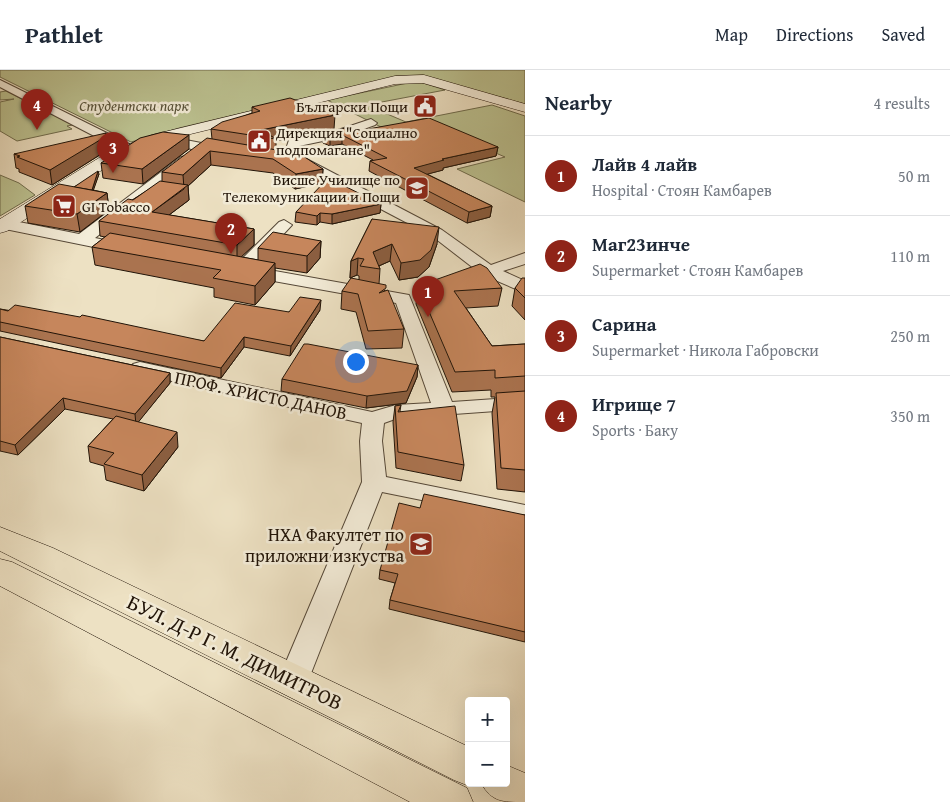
<!DOCTYPE html>
<html lang="en">
<head>
<meta charset="utf-8">
<style>
	body { margin:0; font-family:"Gentium Book Plus",serif; background:#f6f6f7; color:#1f2937 }
	.controls { position:absolute; right:15px; bottom:15px; display:grid; overflow:hidden; border-radius:5px; box-shadow:0 5px 20px #0002 }
	.controls button { width:45px; height:45px; display:grid; place-items:center; padding:0; border:0; border-bottom:1px solid #e0e1e3; background:#fff; color:#1f2937; font:25px sans-serif }
	.you { position:absolute; left:355px; top:291px; width:18px; height:18px; margin:-12px; border:4px solid #fff; border-radius:50%; background:#1a73e8; box-shadow:0 0 0 8px #1a73e833 }
	.badge { display:grid; place-items:center; width:32px; height:32px; border-radius:50%; background:#8f2418; color:#fff; font-size:16px; font-weight:700 }
	.pin { position:absolute; translate:-50% -41px; filter:drop-shadow(0 1px 2px #0008) }
	.pin::after { content:''; position:absolute; top:26px; width:18px; height:15px; background:inherit; clip-path:polygon(0 0,100% 0,50% 100%) }
	.list { margin:0; padding:0; list-style:none }
	h2 { display:flex; justify-content:space-between; align-items:center; height:65px; margin:0; padding:0 20px; font-size:21px }
	h2 small { font-size:16px; font-weight:400; color:#747a83 }
	.list li { display:grid; grid-template-columns:32px 1fr auto; gap:15px; align-items:center; box-sizing:border-box; height:80px; padding:0 20px; border-top:1px solid #e0e1e3 }
	.list b { display:block; font-size:19px; white-space:nowrap }
	.list p { margin:0; font-size:16px; white-space:nowrap; color:#747a83 }
	.list em { font-size:16px; font-style:normal; color:#747a83 }
	.map { position:relative; flex:none; width:525px; height:732px; overflow:hidden }
	header { display:flex; align-items:center; gap:30px; box-sizing:border-box; height:70px; padding:0 25px; background:#fff; border-bottom:1px solid #e0e1e3 }
	header strong { font-size:24px }
	nav { display:flex; gap:28px; margin-inline-start:auto; font-size:18px }
	main { display:flex }
	aside { flex:1; background:#fff }
	.map>svg:first-child { display:block }
	.green { fill:#bcc291; stroke:#6e6b4c }
	.lines { fill:none; stroke-linecap:round; stroke-linejoin:round }
	.street-casing { stroke:#544737; stroke-width:2 }
	.secondary-casing { stroke:#211408; stroke-width:1 }
	.primary-casing { stroke:#211408; stroke-width:1 }
	.street { fill:#f3ecd8; fill-rule:evenodd }
	.secondary { fill:#f3ecd8; fill-rule:evenodd }
	.primary { fill:#ede1c3; fill-rule:evenodd }
	.wall { fill:#aa734f; stroke:#211408 }
	.shaded-wall { fill:#8b5e40; stroke:#211408 }
	.building { fill:#c6865c; stroke:#211408 }
	.labels { text-anchor:middle; dominant-baseline:central; stroke-width:5; stroke-linejoin:round; paint-order:stroke }
	.far-park-label { font-size:15px; font-style:italic; fill:#575138; stroke:#f3ecd8 }
	.far-poi-label { font-size:15px; fill:#211408; stroke:#f3ecd8; text-anchor:end }
	.street-label { font-size:18px; fill:#211408; stroke:#f3ecd8 }
	.poi-label { font-size:18px; fill:#211408; stroke:#f3ecd8; text-anchor:end }
	.near-street-label { font-size:21px; fill:#211408; stroke:#f3ecd8 }
</style>
</head>
<body>
<header>
<strong>Pathlet</strong>
<nav><a>Map</a><a>Directions</a><a>Saved</a></nav>
</header>
<main>
<div class="map">
<svg width="525" height="732" viewBox="0 0 525 732">
	<rect width="100%" height="100%" fill="#ede1c3"/>
	<filter id="stains"><feTurbulence type="fractalNoise" baseFrequency=".004" numOctaves="4"/><feColorMatrix values="0 0 0 0 .2 0 0 0 0 .09 0 0 0 0 .02 0 0 0 .5 -.17"/></filter>
	<radialGradient id="worn" r=".72"><stop offset=".6" stop-color="#630" stop-opacity="0"/><stop offset="1" stop-color="#630" stop-opacity=".3"/></radialGradient>
	<g class="green">
		<path d="M0 0H525V34L426 7H394L179 58 131 72 0 7Z"/>
		<path d="M417 11 445 20 366 35 406 52 492 35 525 46V132L457 99 505 87 431 55 391 62 327 30Z"/>
		<path d="M6 21 73 55 67 56 72 59 17 71 0 61V32L14 29 0 30V22Z"/>
		<path d="M0 105 19 113 35 125 0 146Z"/>
	</g>
	<g class="lines">
		<g class="street-casing">
			<g id="street">
				<path d="M0 10 133 76 135 79 129 83 125 82 0 17Z"/>
				<path d="M371 49 377 53 375 55 342 67 299 76 297 84 442 160 491 195 525 183V194L503 201 525 211V223L488 207 480 209 474 208 472 204 476 200 432 166 301 97 291 95 284 85 289 70 335 61Z"/>
				<path d="M160 65 227 78 233 82 227 86 156 72 154 69 156 66Z"/>
				<path d="M186 86 191 87 192 90 191 93 95 168 134 176 136 179 134 182 128 184 0 158V150L4 149 79 164 181 87Z"/>
				<path d="M284 150 292 155 253 197 409 225 452 332 525 327V339L398 348 384 353 382 371 386 407 525 435V451L382 422 308 611 304 620 293 624 282 620 278 611 362 412 360 371 362 353 140 304 133 302 130 298 133 294 140 292 372 342 396 335 431 333 396 233 235 204 233 200 235 196 279 152Z"/>
			</g>
		</g>
		<g class="secondary-casing">
			<path id="secondary" d="M424 5 525 34V42L423 13 395 14 162 71 119 89 7 161 0 163V149L107 83 152 65 395 6Z"/>
		</g>
		<g class="primary-casing">
			<g id="primary">
				<path d="M0 457 53 478 469 677V713H476L469 716 454 710 0 481Z"/>
				<path d="M0 489 12 492 467 718 473 732H410L0 516Z"/>
				<path d="M506 695 525 703V732C502 732 492 732 481 713H506Z"/>
			</g>
		</g>
		<use href="#street" class="street"/>
		<use href="#secondary" class="secondary"/>
		<use href="#primary" class="primary"/>
	</g>
	<g class="wall">
		<path d="M252 37 334 59 276 71V80L323 99 322 113 295 119 273 103 211 95 188 116 189 130 169 145 254 159V175L241 187 258 190V178L321 171 320 188 307 203 275 198V212L255 235 214 227V218L95 195 92 177 105 167 100 166 99 151 162 111V102L212 69 211 59 252 43Z"/>
		<path d="M357 61 498 77 496 86 443 98V100L427 104 492 136 490 147 467 153 369 101 370 91 373 90 342 74 330 76 323 73V64Z"/>
		<path d="M108 77 106 81 52 115 19 102V99L16 98 14 84Z"/>
		<path d="M189 79 143 114 103 108 101 93Z"/>
		<path d="M99 104 93 120 107 123 109 140 80 162 28 153 25 136 74 117Z"/>
		<path d="M381 134 380 143 332 154 320 152 317 155 295 152 296 142Z"/>
		<path d="M372 149 437 174 429 197 418 207 399 210 390 191 379 196 380 199 379 214 385 221 404 259 402 278 366 279 356 242 341 239 342 221 359 210V206L357 205 350 208 351 191Z"/>
		<path d="M525 208V250L512 236 515 218Z"/>
		<path d="M418 216 502 218 498 236 466 238 492 276 525 274V422L497 419 492 343 495 327H491V320L452 322 416 234Z"/>
		<path d="M0 239 204 271 289 242 320 240 290 286 244 277 221 308 0 261Z"/>
		<path d="M0 267 170 303V313L138 352 178 377 144 421 106 410 104 396 90 392 88 376 113 349 65 339 18 385 0 381Z"/>
		<path d="M418 295 417 307 406 333 366 338 281 321 282 309Z"/>
		<path d="M401 335 400 341 464 395 461 411 396 398 393 352 395 336Z"/>
		<path d="M420 438 525 445V572L389 539 390 530 395 513 379 509 380 500Z"/>
	</g>
	<g class="shaded-wall">
		<path d="M335 45 334 59 276 71V69L261 60Z"/>
		<path d="M106 63 108 77 106 81 52 115 50 100Z"/>
		<path d="M189 65V79L143 114 142 99Z"/>
		<path d="M342 65V74L330 76V67Z"/>
		<path d="M498 77 496 86 443 98V100L413 108 414 98 442 89Z"/>
		<path d="M210 81 211 95 188 116 189 130 153 157 152 142 184 119 183 105Z"/>
		<path d="M323 99 322 113 295 119 296 104Z"/>
		<path d="M98 101 99 104 90 130V127Z"/>
		<path d="M107 123 109 140 80 162 77 144Z"/>
		<path d="M381 134 380 143 332 154V144Z"/>
		<path d="M492 136 490 147 467 153 469 142Z"/>
		<path d="M320 143V152L317 155V146Z"/>
		<path d="M439 157 437 174 429 197 418 207 399 210 401 193Z"/>
		<path d="M254 159V175L237 191V175Z"/>
		<path d="M321 171 320 188 307 203V186Z"/>
		<path d="M392 174 390 191 374 198 373 182Z"/>
		<path d="M358 188 357 205 350 208 351 191Z"/>
		<path d="M275 193V212L255 235V216Z"/>
		<path d="M321 230 320 240 290 286 291 276Z"/>
		<path d="M244 267V277L221 308V298Z"/>
		<path d="M418 295 417 307 406 333 366 338 367 326Z"/>
		<path d="M170 303V313L136 355 135 344Z"/>
		<path d="M63 328 65 339 18 385 15 375Z"/>
		<path d="M177 362 178 377 144 421 142 405Z"/>
	</g>
	<g class="building">
		<path d="M290 28 335 45 261 60 276 69 211 59 222 52 260 41 252 37Z"/>
		<path d="M429 48 498 77 442 89 444 90 414 98 492 136 469 142 370 91 387 88 342 65 330 67 323 64 349 57 357 61Z"/>
		<path d="M163 62 189 65 142 99 101 93 140 68Z"/>
		<path d="M106 63 105 67 50 100 17 87 20 86 14 84Z"/>
		<path d="M207 68 300 84 323 99 296 104 273 89 210 81 183 105 162 102Z"/>
		<path d="M98 101 92 120 74 117Z"/>
		<path d="M328 108 381 134 332 144 320 143 317 146 296 142Z"/>
		<path d="M160 111 188 115 152 142 254 159 237 175 99 151 128 129 133 130Z"/>
		<path d="M59 114 107 123 77 144 25 136Z"/>
		<path d="M372 149 439 157 431 180 420 190 401 193 392 174 373 182 380 199 360 196 364 189 358 188 351 191Z"/>
		<path d="M273 162 321 171 307 186 258 178Z"/>
		<path d="M110 163 275 193 255 216 213 208 221 200 92 177Z"/>
		<path d="M480 194 487 198 502 218 454 221 492 276 525 274V306L495 308V300L455 302 418 216Z"/>
		<path d="M351 208 386 215V218L379 223 388 220 404 259 368 261 358 224 342 221Z"/>
		<path d="M522 208H525V228L515 218Z"/>
		<path d="M300 227 321 230 291 276 244 267 221 298 0 252V239L8 241 15 235 80 247 82 245 204 271 235 233 289 242Z"/>
		<path d="M0 267 170 303 135 344 63 328 15 375 0 371Z"/>
		<path d="M304 274H308L418 295 407 321 367 326 282 309Z"/>
		<path d="M525 321V400L501 398 496 323Z"/>
		<path d="M401 335 398 342 455 336 464 395 398 382 395 336Z"/>
		<path d="M116 346 177 362 142 405 104 394 114 383 88 376Z"/>
		<path d="M424 424 525 445V562L390 530 398 504 380 500 399 433 420 438Z"/>
	</g>
	<defs>
		<g id="civic-square" transform="scale(1.25)"><rect x="-9" y="-9" width="18" height="18" rx="4" fill="#8f2418" stroke="#f3ecd8"/><path d="M-.6-6.5H3V-4.5H.6V-3L4-1V1h2V6H-6V1h2V-1L-.6-3ZM-1.2 2.5V6h2.4V2.5Z" fill="#fff"/></g>
		<g id="university-square" transform="scale(1.25)"><rect x="-9" y="-9" width="18" height="18" rx="4" fill="#8f2418" stroke="#f3ecd8"/><path d="M0-5L7-2L0 1L-7-2ZM-4 1L0 2.5L4 1V4Q0 6-4 4Z" fill="#fff"/></g>
		<g id="supermarket-square" transform="scale(1.25)"><rect x="-9" y="-9" width="18" height="18" rx="4" fill="#8f2418" stroke="#f3ecd8"/><path d="M-6-5.5h2.5l.6 2H6L4.5 2H-2.5L-4.4-4H-6ZM-1.5 3.2a1.3 1.3 0 1 0 .1 0ZM3 3.2a1.3 1.3 0 1 0 .1 0Z" fill="#fff"/></g>
	</defs>
	<g fill-rule="evenodd">
		<use href="#civic-square" x="425" y="36"/>
		<use href="#civic-square" x="259" y="71"/>
		<use href="#university-square" x="417" y="118"/>
		<use href="#supermarket-square" x="64" y="136"/>
		<use href="#university-square" x="421" y="474"/>
	</g>
	<g class="labels">
		<g class="far-park-label">
			<text x="134" y="35">Студентски парк</text>
		</g>
		<g class="far-poi-label">
			<text x="408" y="36">Български Пощи</text>
			<text x="276" y="62" text-anchor="start">Дирекция "Социално<tspan x="276" dy="17">подпомагане"</tspan></text>
			<text x="400" y="109">Висше Училище по<tspan x="400" dy="17">Телекомуникации и Пощи</tspan></text>
			<text x="82" y="136" text-anchor="start">GI Tobacco</text>
		</g>
		<g class="street-label">
			<text transform="translate(261 325) rotate(12)">ПРОФ. ХРИСТО ДАНОВ</text>
		</g>
		<g class="poi-label">
			<text x="404" y="464">НХА Факултет по<tspan x="404" dy="21">приложни изкуства</tspan></text>
		</g>
		<g class="near-street-label">
			<text transform="translate(235 582) rotate(26)">БУЛ. Д-Р Г. М. ДИМИТРОВ</text>
		</g>
	</g>
	<rect width="100%" height="100%" filter="url(#stains)"/>
	<rect width="100%" height="100%" fill="url(#worn)"/>
</svg>
<div class="controls">
<button>+</button>
<button>−</button>
</div>
<div class="you"></div>
<div class="pin badge" style="left:428px;top:247px">1</div>
<div class="pin badge" style="left:231px;top:184px">2</div>
<div class="pin badge" style="left:113px;top:103px">3</div>
<div class="pin badge" style="left:37px;top:60px">4</div>
</div>
<aside>
<h2>Nearby<small>4 results</small></h2>
<ul class="list">
<li><span class="badge">1</span><div><b>Лайв 4 лайв</b><p>Hospital · Стоян Камбарев</p></div><em>50 m</em></li>
<li><span class="badge">2</span><div><b>Маг23инче</b><p>Supermarket · Стоян Камбарев</p></div><em>110 m</em></li>
<li><span class="badge">3</span><div><b>Сарина</b><p>Supermarket · Никола Габровски</p></div><em>250 m</em></li>
<li><span class="badge">4</span><div><b>Игрище 7</b><p>Sports · Баку</p></div><em>350 m</em></li>
</ul>
</aside>
</main>
</body>
</html>
